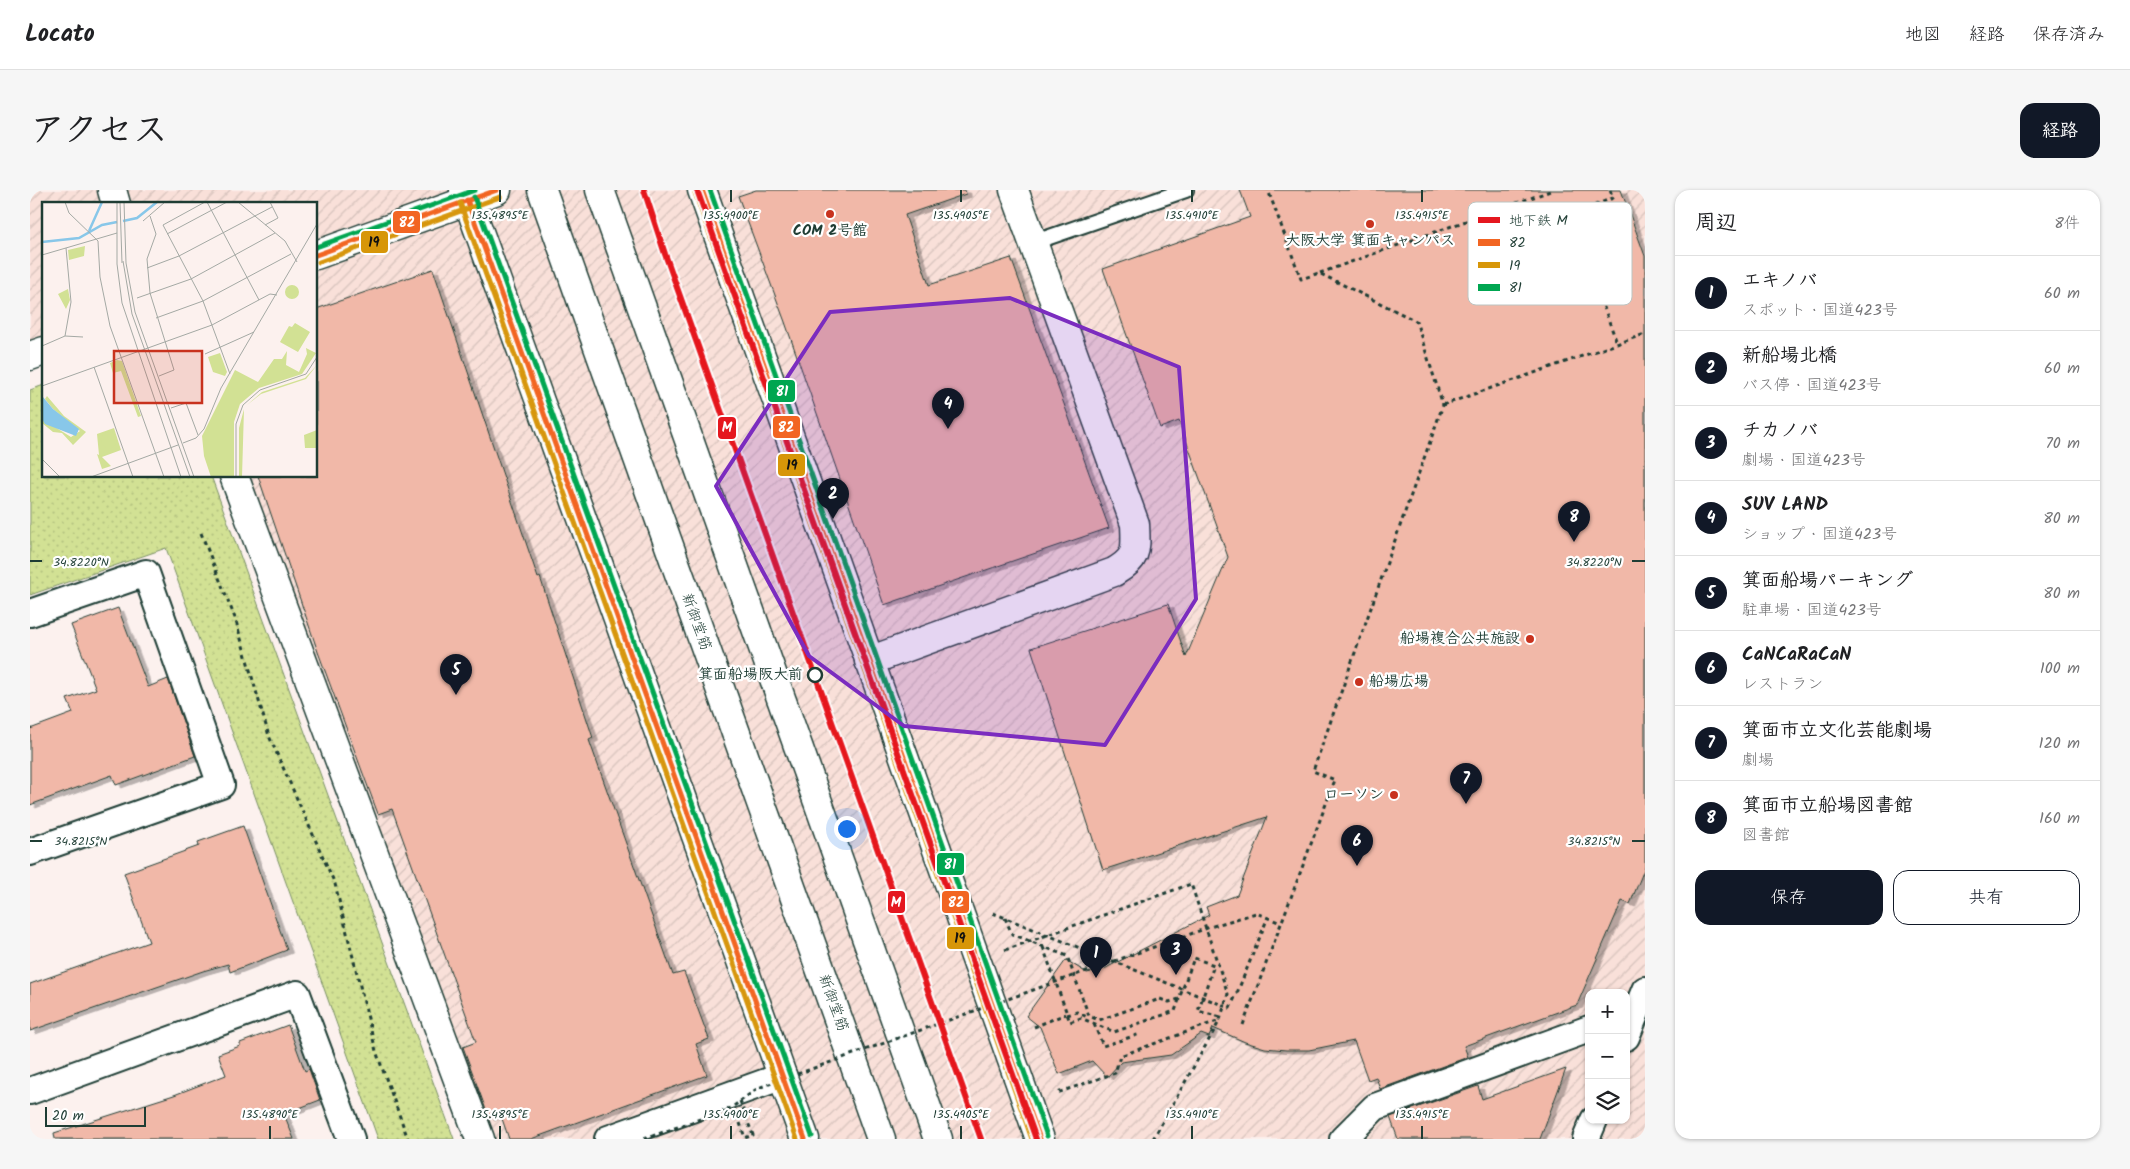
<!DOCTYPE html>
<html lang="ja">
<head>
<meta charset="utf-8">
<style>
	body { margin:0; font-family:Kalam,"Klee One",sans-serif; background:#f6f6f6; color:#202124 }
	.controls { position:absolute; right:15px; bottom:15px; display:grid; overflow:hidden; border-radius:10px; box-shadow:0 1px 4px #0004 }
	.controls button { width:45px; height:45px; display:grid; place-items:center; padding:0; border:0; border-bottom:1px solid #e0e0e0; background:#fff; color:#202124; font:25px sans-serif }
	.scale { position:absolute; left:15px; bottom:12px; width:101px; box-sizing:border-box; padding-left:5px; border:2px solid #1f3d34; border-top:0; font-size:14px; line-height:18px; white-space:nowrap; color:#1f3d34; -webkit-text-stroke:4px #fff; paint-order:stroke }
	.you { position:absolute; left:816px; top:638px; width:18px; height:18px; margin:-12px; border:4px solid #fff; border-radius:50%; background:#1a73e8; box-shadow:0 0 0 8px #1a73e833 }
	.badge { display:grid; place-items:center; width:32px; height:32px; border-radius:50%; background:#111827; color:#fff; font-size:16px; font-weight:700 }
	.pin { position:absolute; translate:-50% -41px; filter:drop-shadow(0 1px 2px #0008) }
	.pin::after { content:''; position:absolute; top:26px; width:18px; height:15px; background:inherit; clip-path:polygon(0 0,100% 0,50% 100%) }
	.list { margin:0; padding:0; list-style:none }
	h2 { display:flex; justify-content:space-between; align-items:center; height:65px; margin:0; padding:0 20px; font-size:21px }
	h2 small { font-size:16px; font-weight:400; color:#757577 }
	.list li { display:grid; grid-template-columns:32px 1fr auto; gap:15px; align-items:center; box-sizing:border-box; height:75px; padding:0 20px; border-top:1px solid #e0e0e0 }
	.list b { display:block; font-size:19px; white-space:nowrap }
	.list p { margin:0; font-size:16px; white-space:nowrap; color:#757577 }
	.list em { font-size:16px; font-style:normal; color:#757577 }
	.actions { display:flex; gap:10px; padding:15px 20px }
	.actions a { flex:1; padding:11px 0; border:1px solid #111827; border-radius:15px; text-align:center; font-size:18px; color:#111827 }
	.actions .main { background:#111827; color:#fff }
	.icon { flex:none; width:28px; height:28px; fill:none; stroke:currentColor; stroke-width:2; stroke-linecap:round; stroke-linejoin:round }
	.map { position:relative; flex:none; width:1615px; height:949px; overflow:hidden; border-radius:15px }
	header { display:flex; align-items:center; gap:30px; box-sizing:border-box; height:70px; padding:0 25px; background:#fff; border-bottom:1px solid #e0e0e0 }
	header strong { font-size:24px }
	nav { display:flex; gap:28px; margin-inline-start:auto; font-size:18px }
	.intro { display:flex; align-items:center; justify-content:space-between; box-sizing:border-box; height:120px; padding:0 30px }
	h1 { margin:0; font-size:35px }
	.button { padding:12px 22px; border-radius:15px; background:#111827; color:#fff; font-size:18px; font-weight:700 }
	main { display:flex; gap:30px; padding:0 30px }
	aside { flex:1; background:#fff; border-radius:15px; box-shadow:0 1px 4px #0004 }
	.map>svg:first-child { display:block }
	.industrial { fill:url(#industrial-furrows); fill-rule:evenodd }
	.park { fill:url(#park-dots); stroke:#788f64 }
	.building { fill:#f1b8a8; stroke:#1f3d34; filter:url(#shadow) }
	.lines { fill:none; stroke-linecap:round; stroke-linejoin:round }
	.lane-casing { stroke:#1f3d34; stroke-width:18 }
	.street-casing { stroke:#1f3d34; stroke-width:30 }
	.secondary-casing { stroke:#1f3d34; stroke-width:31 }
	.highway-casing { stroke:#1f3d34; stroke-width:31 }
	.path { stroke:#1f3d34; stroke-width:3; stroke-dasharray:4 4; stroke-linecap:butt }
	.lane { stroke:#fff; stroke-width:14 }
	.street { stroke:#fff; stroke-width:26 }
	.secondary { stroke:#fff; stroke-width:28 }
	.highway { stroke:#fff; stroke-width:28 }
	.path-bridge { stroke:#1f3d34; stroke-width:3; stroke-dasharray:4 4; stroke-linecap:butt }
	.bus-1-casing { stroke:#fff; stroke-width:9 }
	.bus-2-casing { stroke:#fff; stroke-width:9 }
	.bus-3-casing { stroke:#fff; stroke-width:9 }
	.bus-1 { stroke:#f26522; stroke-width:5 }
	.bus-2 { stroke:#d79608; stroke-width:5 }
	.bus-3 { stroke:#00a651; stroke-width:5 }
	.metro-1-casing { stroke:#fff; stroke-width:10 }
	.metro-1 { stroke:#e5171f; stroke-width:6 }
	.marked { fill:#7b2cbf; fill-opacity:0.2; stroke:#7b2cbf; stroke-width:4; stroke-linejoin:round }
	.ticks { fill:none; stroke:#1f3d34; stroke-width:2 }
	.poi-dot { fill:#c8321e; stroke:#fff; stroke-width:2 }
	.stop-dot { fill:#fff; stroke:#1f3d34; stroke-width:2.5 }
	.labels { text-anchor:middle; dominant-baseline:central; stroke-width:4.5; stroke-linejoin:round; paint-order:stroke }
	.poi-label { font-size:15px; font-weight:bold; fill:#1f3d34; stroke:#fff }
	.street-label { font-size:15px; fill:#1f3d34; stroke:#fff }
	.stop-label { font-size:15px; font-weight:bold; fill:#1f3d34; stroke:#fff; text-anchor:end }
	.inset-river { fill:none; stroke:#88c7e9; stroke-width:2.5 }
	.inset-road { fill:none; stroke:#a4a9a4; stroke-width:1 }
	.view { fill:#c8321e; fill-opacity:0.15; stroke:#c8321e; stroke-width:2.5 }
	.inset-edge { fill:none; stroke:#1f3d34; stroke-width:2.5 }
	.key { fill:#fff; stroke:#bcc5c2; stroke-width:1 }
	.key-label { font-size:14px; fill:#1f3d34 }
	.ticks-label { font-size:12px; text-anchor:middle; fill:#1f3d34; stroke:#fff; stroke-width:4.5; stroke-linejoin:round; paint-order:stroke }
	.line-badge { stroke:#fff; stroke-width:2 }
	.badge-label { font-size:14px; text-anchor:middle; font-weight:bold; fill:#fff }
	.pale-badge-label { font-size:14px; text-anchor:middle; font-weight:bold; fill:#111 }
</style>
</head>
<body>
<header>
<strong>Locato</strong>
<nav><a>地図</a><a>経路</a><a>保存済み</a></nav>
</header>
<div class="intro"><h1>アクセス</h1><a class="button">経路</a></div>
<main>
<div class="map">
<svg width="1615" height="949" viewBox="0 0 1615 949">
	<defs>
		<pattern id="industrial-furrows" width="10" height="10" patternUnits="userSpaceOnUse" patternTransform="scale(1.25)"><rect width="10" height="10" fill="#f9e0d9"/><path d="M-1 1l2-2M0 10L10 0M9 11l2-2" fill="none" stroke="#d5c1bb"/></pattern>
		<pattern id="park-dots" width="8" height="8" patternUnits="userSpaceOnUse" patternTransform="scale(1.25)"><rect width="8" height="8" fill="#d2e194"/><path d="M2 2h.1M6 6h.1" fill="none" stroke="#b4c280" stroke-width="1.8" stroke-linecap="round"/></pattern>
		<filter id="shadow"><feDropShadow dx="5.5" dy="3" stdDeviation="0" flood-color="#0004"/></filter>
	</defs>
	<rect width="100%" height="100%" fill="#fcf1ee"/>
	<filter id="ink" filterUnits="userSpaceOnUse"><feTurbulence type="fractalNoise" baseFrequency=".02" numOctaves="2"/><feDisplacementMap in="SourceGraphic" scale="10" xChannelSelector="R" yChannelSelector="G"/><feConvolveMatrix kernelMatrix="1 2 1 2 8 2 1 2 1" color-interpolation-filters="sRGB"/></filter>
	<g filter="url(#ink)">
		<path class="industrial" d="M0 0H1615V949H450L204 286H286V14H14V161L0 166ZM1559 803H1596V930H1559Z"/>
		<path class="park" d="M14 195V286H181L424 949H348L136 358 0 405V200Z"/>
		<g class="building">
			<path d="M726 0H935L936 4 875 25 899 95 981 68 1079 338 854 415 755 132 708 6Z"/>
			<path d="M1210 0H1591L1615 66V677L1600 714 1592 711 1547 815 1434 856 1438 867 1350 899 1346 887 1338 890 1324 851 1279 860H1256L1235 858 1215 852 1183 838 1179 847 1171 844 1141 865 1091 872 1077 887 1062 871 1029 884 1010 837 996 826 1036 770 1057 783 1074 779 1179 725 1176 717 1207 705 1237 627 1073 680 1001 458 1138 414 1156 467 1198 367 1149 231 1130 238 1073 79 1220 27Z"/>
			<path d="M403 79 508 388 510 387 563 548 559 550 643 785 654 782 679 849 666 854 677 885 501 949H479L470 923 459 928 433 857 446 852 362 619 348 624 288 462 228 286H286V119Z"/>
			<path d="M88 418 118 497 138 489 165 566 86 595 82 585 0 615V539L43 523 37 509 66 499 41 435Z"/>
			<path d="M213 636 257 760 200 782 198 774 173 781 0 841V794L119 752 94 683 169 656 168 652Z"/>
			<path d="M258 835 275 881 279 879 290 910 254 924 264 949H25L24 943 144 905 196 885 188 864 210 856V853Z"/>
			<path d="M1536 879 1510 949H1368L1360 927 1448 896 1452 909Z"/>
		</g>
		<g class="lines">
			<g class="lane-casing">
				<path id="lane" d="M1002 53 1156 0"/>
			</g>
			<g class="street-casing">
				<g id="street">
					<path d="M0 423 116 383 191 595 0 662"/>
					<path d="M1596 847 1615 800"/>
					<path d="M0 901 267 804 321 949"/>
					<path d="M578 949 753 886"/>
					<path d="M1313 949 1345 917 1559 839"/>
					<path d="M1556 949 1564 930"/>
				</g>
			</g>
			<g class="secondary-casing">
				<g id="secondary">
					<path d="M82 0 86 14"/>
					<path d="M286 65 467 0"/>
					<path d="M0 166 14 161"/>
					<path d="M204 286 450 949"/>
					<path d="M839 471 1084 382C1108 368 1106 360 1105 334L984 0"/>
				</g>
			</g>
			<g class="highway-casing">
				<g id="highway">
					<path d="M434 0 775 949"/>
					<path d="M512 0 851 949"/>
					<path d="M570 0 908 949"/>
					<path d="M672 0 1010 949"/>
				</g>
			</g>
			<g class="path">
				<path d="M1580 0 1583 8 1540 25 1587 153"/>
				<path d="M1290 83 1523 0"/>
				<path d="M1413 215 1615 144"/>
				<path d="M171 343 205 428 239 546 305 694 346 861 378 949"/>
				<path d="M963 723 1192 815"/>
				<path d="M975 728 982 744 1037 766 1059 826 1069 830 1130 809 1139 812 1149 809 1164 768 1184 775 1168 821 1191 827"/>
				<path d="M1183 736 1226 723 1251 733"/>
				<path d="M1013 757 1040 832 1051 828 1084 842 1145 821 1149 810"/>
				<path d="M975 760 1161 694 1198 804 1190 830 1090 866 1085 883 1027 903"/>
				<path d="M1207 803 1238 727"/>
				<path d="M1037 825 1047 822 1059 828"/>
				<path d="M1064 834 1073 856 1110 844"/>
				<path d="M1213 835 1305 590 1283 581 1413 215 1386 131 1289 83 1271 89 1238 0"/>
				<path d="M1004 837 1036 824"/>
				<path d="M710 933 715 948 723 945 717 930"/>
				<path d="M1123 949 1190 830"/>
			</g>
			<use href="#lane" class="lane"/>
			<use href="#street" class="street"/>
			<use href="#secondary" class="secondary"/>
			<use href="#highway" class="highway"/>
			<g class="path-bridge">
				<path d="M1192 815 1200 818 1207 803"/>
				<path d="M710 911 715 925"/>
				<path d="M614 949 701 918 728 898 1183 736"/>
			</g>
			<g class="bus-1-casing">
				<g id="bus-1">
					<path d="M672 0 1010 949"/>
					<path d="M437 10 775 949"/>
					<path d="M286 65 467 0"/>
				</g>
			</g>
			<g class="bus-2-casing">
				<g id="bus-2">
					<path d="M665 3 1002 949"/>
					<path d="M430 13 767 949"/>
					<path d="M289 72 470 7"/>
				</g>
			</g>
			<g class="bus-3-casing">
				<g id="bus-3">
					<path d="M680 0 1017 946"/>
					<path d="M444 7 782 946"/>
					<path d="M286 57 445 0"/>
				</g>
			</g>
			<use href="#bus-1" class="bus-1"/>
			<use href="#bus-2" class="bus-2"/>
			<use href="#bus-3" class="bus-3"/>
			<g class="metro-1-casing">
				<g id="metro-1">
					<path d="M614 0 635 64 951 949"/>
					<path d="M667 0 1006 949"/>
				</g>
			</g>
			<use href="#metro-1" class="metro-1"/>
		</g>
	</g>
	<path class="marked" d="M980 108 1149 177 1166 409 1075 555 874 536 779 466 686 296 800 122Z"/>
	<path class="ticks" d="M470 0V12M701 0V12M931 0V12M1162 0V12M1392 0V12M0 371H12M1602 371H1615M0 651H12M1602 651H1615M240 936V949M470 936V949M701 936V949M931 936V949M1162 936V949M1392 936V949"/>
	<g class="poi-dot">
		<circle cx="800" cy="24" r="5"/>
		<circle cx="1340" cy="34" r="5"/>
		<circle cx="1500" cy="449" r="5"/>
		<circle cx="1329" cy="492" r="5"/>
		<circle cx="1364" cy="605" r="5"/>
	</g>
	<circle class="stop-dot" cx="785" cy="485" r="7"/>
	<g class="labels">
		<g class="poi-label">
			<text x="800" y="41">COM 2号館</text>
			<text x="1340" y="51">大阪大学 箕面キャンパス</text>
			<text x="1490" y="449" text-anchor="end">船場複合公共施設</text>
			<text x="1339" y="492" text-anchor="start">船場広場</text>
			<text x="1354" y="605" text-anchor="end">ローソン</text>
		</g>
		<g class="street-label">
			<text transform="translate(666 432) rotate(70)">新御堂筋</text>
			<text transform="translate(803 813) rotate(70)">新御堂筋</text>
		</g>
		<g class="stop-label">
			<text x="773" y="485">箕面船場阪大前</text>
		</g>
	</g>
	<g transform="translate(12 12)">
		<rect width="275" height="275" fill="#fcf1ee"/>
		<path d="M264 146 274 151 260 172 217 186 198 202 192 220V275H169L162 254 160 234 193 168 216 180 232 157H240L245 149 244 163 257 170 265 152ZM275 163 264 177 219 192 205 203 220 190 263 176ZM5 194 22 214 44 230 31 243 20 231 11 230 0 221V217L29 235 38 229 11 207 3 197ZM202 207 200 275H197V226Z" fill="#d2e194"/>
		<path d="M26 87 28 98 24 107 16 92ZM178 151 185 170 183 174 171 170 166 155ZM75 158 80 159 99 214 96 215 79 169 71 171 68 161ZM72 226 79 248 60 255 69 264 60 267 55 252 57 253 55 232Z" fill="#d2e194"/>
		<path d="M43 44 42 54 27 58 26 48ZM243 90a7 7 0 1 1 14 0a7 7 0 1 1-14 0ZM253 121 268 130 256 150 238 140 247 124 250 125ZM275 228V246H263L262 233ZM59 238a8 8 0 1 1 16 0a8 8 0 1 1-16 0Z" fill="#d2e194"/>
		<path d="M1 195 11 207 37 227 34 234 3 222 0 217Z" fill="#88c7e9"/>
		<path class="inset-river" d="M81 19 95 16 115 0M47 29 60 0M0 40 37 36 60 23 75 20"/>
		<path class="inset-road" d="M23 0 27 11 56 39 58 75 68 124 122 275M75 0V62L80 101 139 275M78 0 80 61M82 0 84 61 93 110 152 275M163 0 121 23 161 99 188 172M165 0 217 98M196 0 243 39 255 60M108 14 114 32 105 57 108 91 132 168 117 174M101 19 123 0M223 23 236 16 228 0M125 32 185 0M0 53 75 31M81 59 90 112 148 275M105 66 137 54 230 5M95 96 149 77 233 31M114 116 161 99 249 52M23 134 29 100 24 46M0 144 23 134 41 135M163 152 212 130M52 165 91 275M0 184 170 123 228 92 235 93M129 206 144 201 156 233M141 241 154 236 162 227 179 186 275 22M0 257 18 275M49 275 136 243M194 275V222L201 203 218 188 264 172 275 155"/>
		<path class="view" d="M72 149H160V201H72Z"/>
		<rect width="275" height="275" class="inset-edge"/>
	</g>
	<rect x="1438" y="12" width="164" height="103" rx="8" class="key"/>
	<rect x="1448" y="27" width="22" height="6" fill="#e5171f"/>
	<rect x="1448" y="49" width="22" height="7" fill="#f26522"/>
	<rect x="1448" y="72" width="22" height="6" fill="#d79608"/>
	<rect x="1448" y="94" width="22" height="7" fill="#00a651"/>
	<g class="key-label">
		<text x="1479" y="35">地下鉄 M</text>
		<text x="1479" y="57">82</text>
		<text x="1479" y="80">19</text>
		<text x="1479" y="102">81</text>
	</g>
	<g class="ticks-label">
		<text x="470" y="29">135.4895°E</text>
		<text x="701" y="29">135.4900°E</text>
		<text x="931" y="29">135.4905°E</text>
		<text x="1162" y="29">135.4910°E</text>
		<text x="1392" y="29">135.4915°E</text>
		<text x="51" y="376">34.8220°N</text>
		<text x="1564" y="376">34.8220°N</text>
		<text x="51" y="655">34.8215°N</text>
		<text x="1564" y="655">34.8215°N</text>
		<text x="240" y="928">135.4890°E</text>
		<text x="470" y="928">135.4895°E</text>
		<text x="701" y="928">135.4900°E</text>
		<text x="931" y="928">135.4905°E</text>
		<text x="1162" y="928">135.4910°E</text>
		<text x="1392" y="928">135.4915°E</text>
	</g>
	<g class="line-badge">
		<rect x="362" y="20" width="29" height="24" rx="5" fill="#f26522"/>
		<rect x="330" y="40" width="29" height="24" rx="5" fill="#d79608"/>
		<rect x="737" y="189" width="29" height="24" rx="5" fill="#00a651"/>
		<rect x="742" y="225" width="29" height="24" rx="5" fill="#f26522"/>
		<rect x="687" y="226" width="20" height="24" rx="5" fill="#e5171f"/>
		<rect x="747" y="263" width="29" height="24" rx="5" fill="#d79608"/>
		<rect x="906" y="662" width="29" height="24" rx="5" fill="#00a651"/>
		<rect x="911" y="700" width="29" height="24" rx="5" fill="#f26522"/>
		<rect x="857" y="700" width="19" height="24" rx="5" fill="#e5171f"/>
		<rect x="916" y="736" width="29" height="24" rx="5" fill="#d79608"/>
	</g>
	<g class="badge-label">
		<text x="377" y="37">82</text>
		<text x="752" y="206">81</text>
		<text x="756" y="242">82</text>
		<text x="697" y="242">M</text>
		<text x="920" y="679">81</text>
		<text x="926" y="717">82</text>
		<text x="866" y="717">M</text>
	</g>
	<g class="pale-badge-label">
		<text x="344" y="57">19</text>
		<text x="762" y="280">19</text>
		<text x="930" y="753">19</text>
	</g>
</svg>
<div class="controls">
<button>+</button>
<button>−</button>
<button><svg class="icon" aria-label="layers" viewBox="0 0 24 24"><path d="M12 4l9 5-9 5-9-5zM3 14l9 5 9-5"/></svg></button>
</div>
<div class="scale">20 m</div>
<div class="you"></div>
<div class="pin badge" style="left:1066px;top:788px">1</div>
<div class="pin badge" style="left:803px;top:329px">2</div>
<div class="pin badge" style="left:1146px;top:785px">3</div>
<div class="pin badge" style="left:918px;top:239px">4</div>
<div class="pin badge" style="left:426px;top:505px">5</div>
<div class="pin badge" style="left:1327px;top:676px">6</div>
<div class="pin badge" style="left:1436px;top:614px">7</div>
<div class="pin badge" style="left:1544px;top:352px">8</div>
</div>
<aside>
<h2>周辺<small>8件</small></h2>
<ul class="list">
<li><span class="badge">1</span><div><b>エキノバ</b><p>スポット · 国道423号</p></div><em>60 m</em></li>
<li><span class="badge">2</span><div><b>新船場北橋</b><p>バス停 · 国道423号</p></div><em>60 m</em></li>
<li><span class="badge">3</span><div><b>チカノバ</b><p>劇場 · 国道423号</p></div><em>70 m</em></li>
<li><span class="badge">4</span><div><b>SUV LAND</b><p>ショップ · 国道423号</p></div><em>80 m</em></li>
<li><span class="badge">5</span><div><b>箕面船場パーキング</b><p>駐車場 · 国道423号</p></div><em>80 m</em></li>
<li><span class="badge">6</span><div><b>CaNCaRaCaN</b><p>レストラン</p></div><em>100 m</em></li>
<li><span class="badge">7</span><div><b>箕面市立文化芸能劇場</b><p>劇場</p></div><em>120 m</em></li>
<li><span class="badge">8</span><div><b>箕面市立船場図書館</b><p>図書館</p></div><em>160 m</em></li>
</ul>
<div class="actions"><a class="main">保存</a><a>共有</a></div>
</aside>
</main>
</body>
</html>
